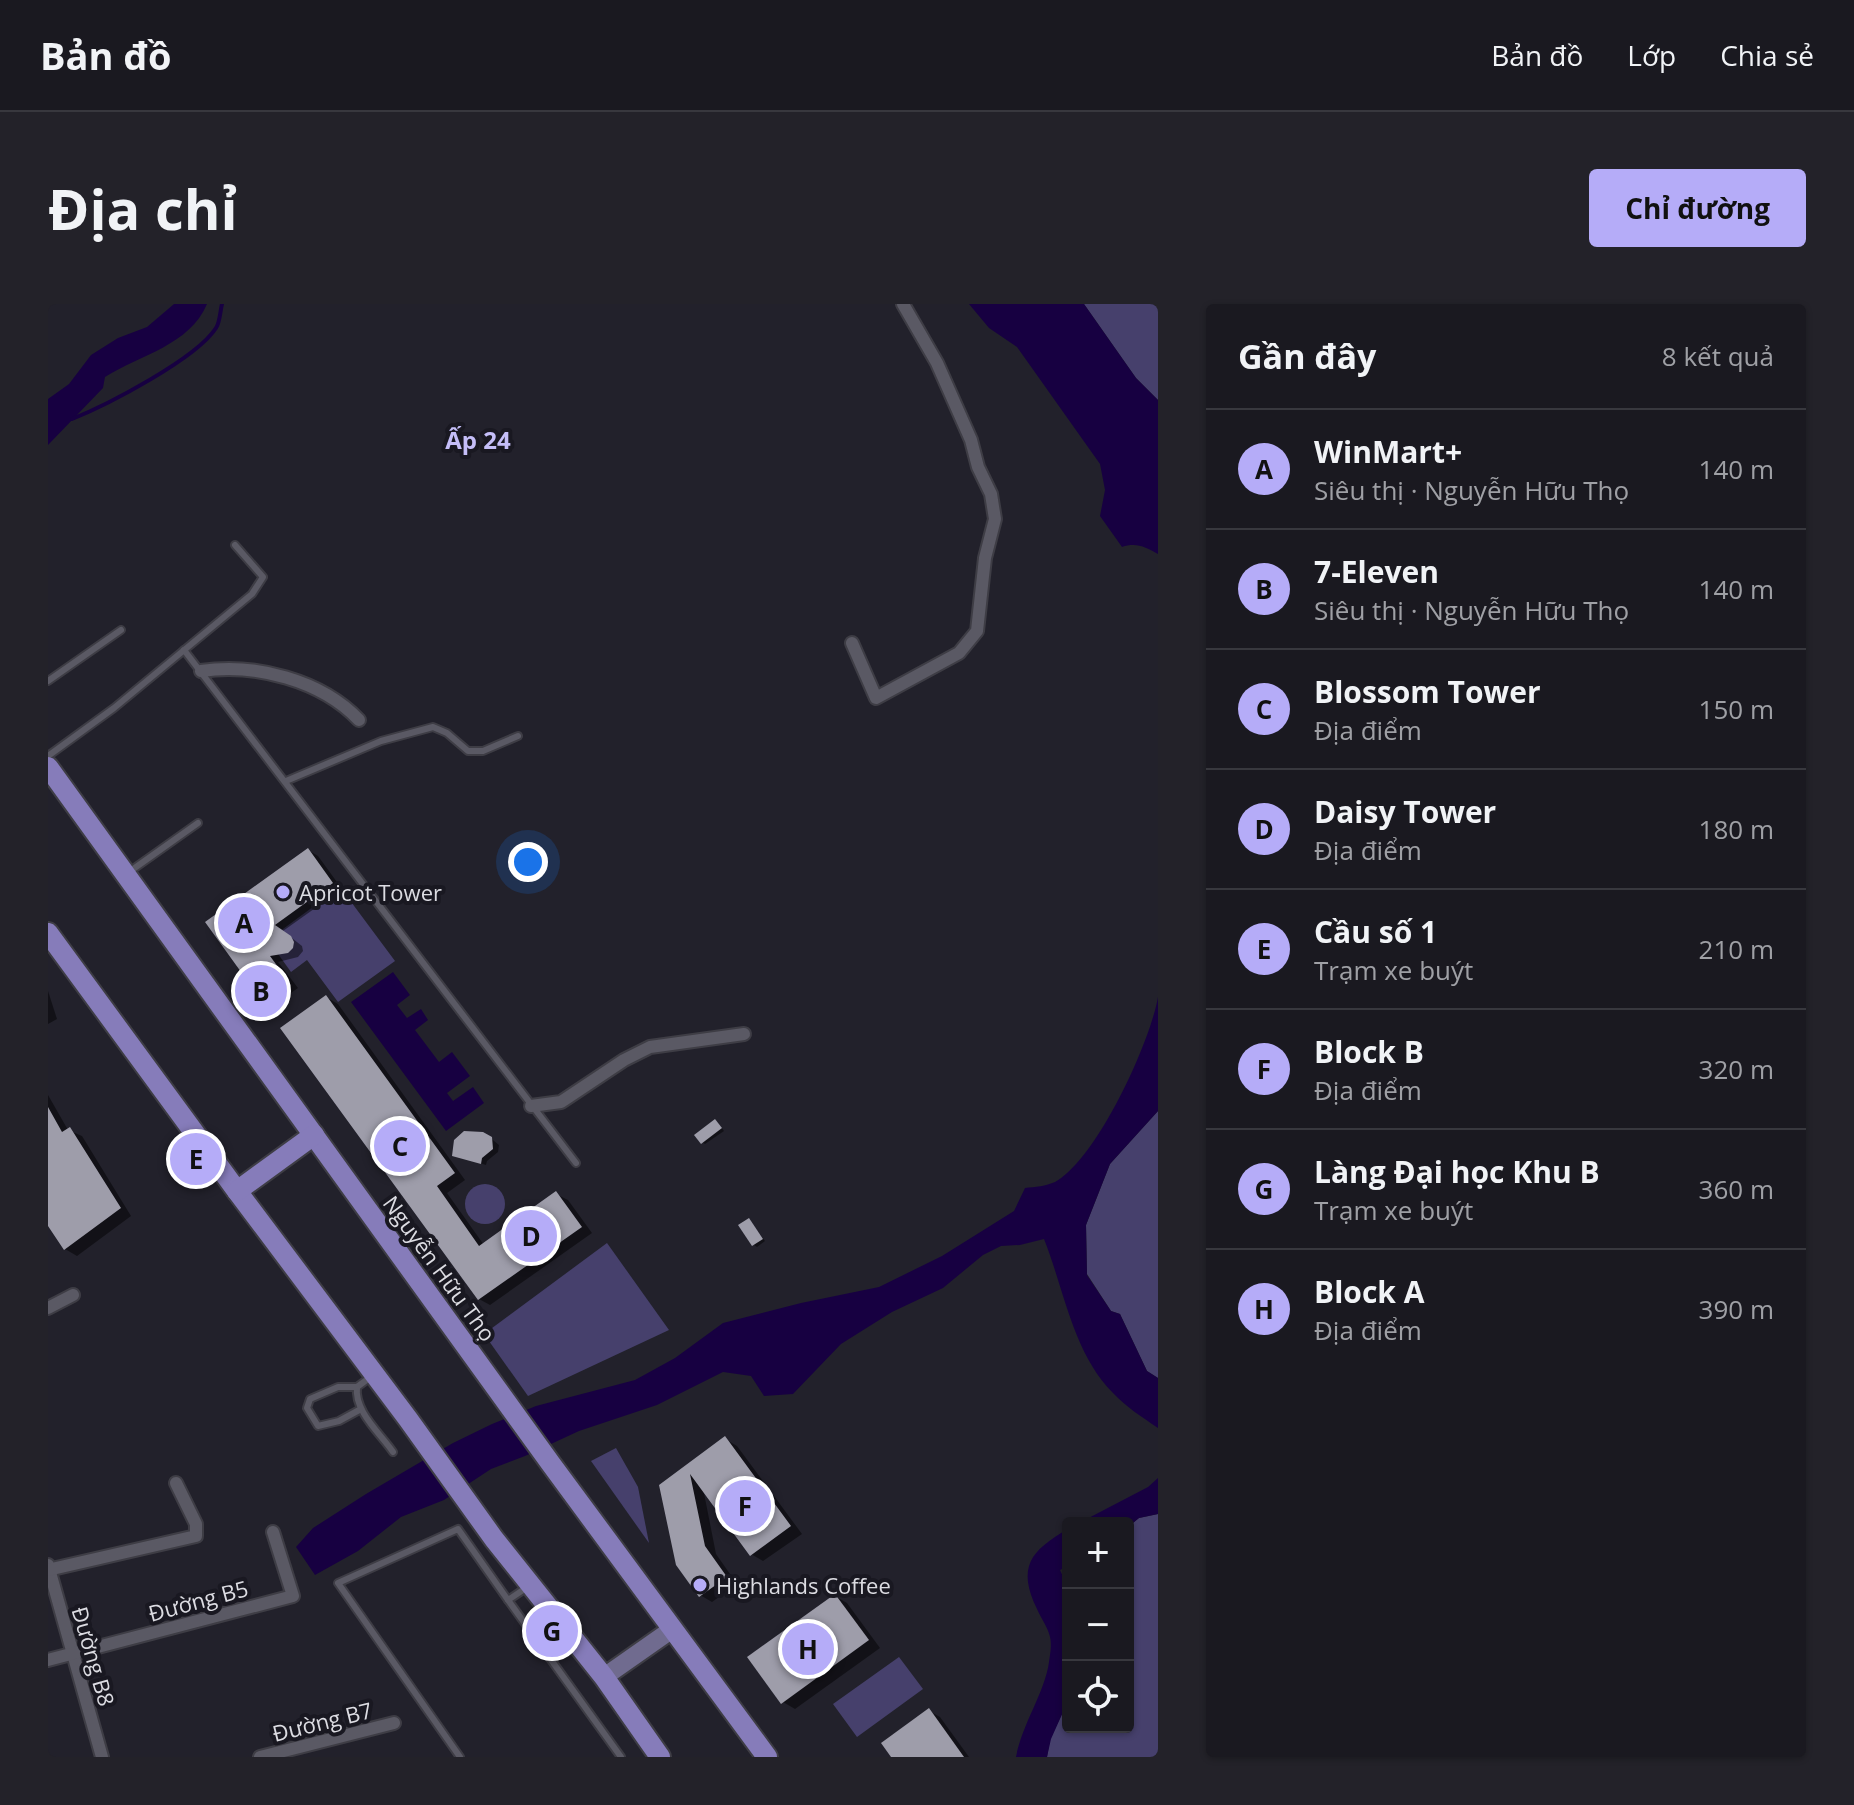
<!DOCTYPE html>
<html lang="vi">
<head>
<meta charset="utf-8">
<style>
	body { margin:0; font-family:"Open Sans",sans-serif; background:#232229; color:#f1f3f6 }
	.controls { position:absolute; right:24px; bottom:24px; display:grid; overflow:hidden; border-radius:8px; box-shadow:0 2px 6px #0004 }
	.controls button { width:72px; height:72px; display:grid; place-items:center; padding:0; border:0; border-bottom:2px solid #38383e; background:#1a1920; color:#f1f3f6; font:40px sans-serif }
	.you { position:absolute; left:480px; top:558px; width:28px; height:28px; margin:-20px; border:6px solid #fff; border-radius:50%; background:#1a73e8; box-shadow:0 0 0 12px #1a73e833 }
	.badge { display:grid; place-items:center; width:52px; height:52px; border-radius:50%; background:#b5acf8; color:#111; font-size:26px; font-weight:700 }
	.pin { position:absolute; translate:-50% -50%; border:4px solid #fff; box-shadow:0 2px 8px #0006 }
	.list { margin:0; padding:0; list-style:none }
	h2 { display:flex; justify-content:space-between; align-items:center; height:104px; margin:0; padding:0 32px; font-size:34px }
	h2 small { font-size:26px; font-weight:400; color:#9fa0a5 }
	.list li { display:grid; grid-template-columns:52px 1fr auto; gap:24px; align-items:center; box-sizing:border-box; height:120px; padding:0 32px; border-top:2px solid #38383e }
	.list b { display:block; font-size:30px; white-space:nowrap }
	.list p { margin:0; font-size:26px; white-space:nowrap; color:#9fa0a5 }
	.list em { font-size:26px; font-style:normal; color:#9fa0a5 }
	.icon { flex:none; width:44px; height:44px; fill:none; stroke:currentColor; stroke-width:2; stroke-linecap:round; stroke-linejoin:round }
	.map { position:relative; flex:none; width:1110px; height:1453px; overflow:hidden; border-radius:8px }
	header { display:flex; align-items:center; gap:48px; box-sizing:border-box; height:112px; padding:0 40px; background:#1a1920; border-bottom:2px solid #38383e }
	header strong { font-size:38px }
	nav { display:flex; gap:44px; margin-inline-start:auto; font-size:28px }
	.intro { display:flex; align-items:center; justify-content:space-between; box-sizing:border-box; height:192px; padding:0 48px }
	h1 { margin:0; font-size:56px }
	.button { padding:20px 36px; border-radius:8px; background:#b5acf8; color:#111; font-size:28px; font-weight:700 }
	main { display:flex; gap:48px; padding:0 48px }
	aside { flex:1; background:#1a1920; border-radius:8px; box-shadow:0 2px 6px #0004 }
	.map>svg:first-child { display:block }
	.green { fill:#46406c }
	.water { fill:#170041 }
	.shadow { fill:#0007 }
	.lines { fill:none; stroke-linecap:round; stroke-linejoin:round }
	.stream { stroke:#170041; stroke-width:4 }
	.building { fill:#9e9daa }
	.lane-casing { stroke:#3e3d45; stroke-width:10 }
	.street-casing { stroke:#3e3d45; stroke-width:16 }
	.secondary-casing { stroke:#3e3d45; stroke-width:22 }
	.primary-casing { stroke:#3e3d45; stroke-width:24 }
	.lane { stroke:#5a5964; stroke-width:6 }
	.street { stroke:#5a5964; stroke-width:12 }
	.secondary { stroke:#706b8f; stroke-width:18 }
	.primary { stroke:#867cba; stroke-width:20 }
	.poi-dot { fill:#b5acf8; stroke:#191821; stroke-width:3 }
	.labels { text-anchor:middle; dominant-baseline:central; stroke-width:8; stroke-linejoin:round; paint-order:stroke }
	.poi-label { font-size:22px; fill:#dcdce2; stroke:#191821; text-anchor:start }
	.street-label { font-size:22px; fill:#dcdce2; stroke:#191821 }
	.neighbourhood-label { font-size:24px; font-weight:bold; fill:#c5bef8; stroke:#191821 }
</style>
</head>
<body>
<header>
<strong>Bản đồ</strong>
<nav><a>Bản đồ</a><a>Lớp</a><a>Chia sẻ</a></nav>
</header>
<div class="intro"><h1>Địa chỉ</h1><a class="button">Chỉ đường</a></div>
<main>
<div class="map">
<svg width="1110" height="1453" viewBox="0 0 1110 1453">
	<rect width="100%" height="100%" fill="#22212b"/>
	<g class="green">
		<path d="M1036 0H1110V96L1088 74Z"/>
		<path d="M292 583 347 657 290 698 259 656 243 668 220 636Z"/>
		<path d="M1110 807V1074L1099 1067 1072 1010 1063 1007 1039 970 1038 921 1062 860Z"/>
		<circle cx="437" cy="900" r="20"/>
		<path d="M559 939 621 1026 480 1092 436 1030Z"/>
		<path d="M568 1144 590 1183 601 1239 543 1157Z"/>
		<path d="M1110 1210V1453H999L1002 1435 1020 1397V1423H1080V1223L1091 1214Z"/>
		<path d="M851 1353 875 1385 809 1433 785 1400Z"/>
	</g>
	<g class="water">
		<path d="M126 0H159C142 41 92 51 57 73L55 84 0 141V95L21 80 43 51 70 34 99 23Z"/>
		<path d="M921 0H1036L1088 74 1110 96V250C1098 243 1088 238 1074 243L1052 212 1057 186 1052 160 969 43 941 24Z"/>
		<path d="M345 668 362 691 349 701 359 714 373 705 380 716 367 726 391 758 404 748 422 772 399 789 405 797 425 783 436 799 398 827 303 698Z"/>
		<path d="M1110 693V807L1062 860 1038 921 1039 971 1063 1007 1072 1010 1099 1067 1110 1074V1124C1094 1113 1078 1103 1065 1089 1025 1049 1016 985 996 935L972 941 953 942 935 951 895 984 844 1008 793 1040 745 1090 716 1092 703 1072 675 1068 609 1101 531 1127 477 1152 443 1165 396 1196 353 1213 310 1247 267 1271 248 1243 265 1224 318 1190 405 1139 444 1120 488 1102 587 1076 627 1054 675 1019 753 999 831 983 894 952 966 907 977 884C987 883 998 882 1007 878 1049 855 1102 739 1110 693Z"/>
		<path d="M1110 1174V1210L1091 1214 1080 1223V1219H1031L1100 1183Z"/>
		<path d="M1020 1225V1262L1012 1266 1020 1284V1397L1003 1435 999 1453H968C974 1420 997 1388 1001 1358 1002 1351 1004 1341 1002 1333 1000 1324 993 1314 989 1305 969 1263 982 1247 1020 1225Z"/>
	</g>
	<g class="shadow">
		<path d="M260 546 270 552 294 585 235 627 254 642 255 647 250 653 230 658 250 684 226 701 216 696 159 618Z"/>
		<path d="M0 687 9 715 0 720Z"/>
		<path d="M278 693 290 700 417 876 399 889 436 941 508 890 520 896 544 929 442 1001 431 995Z"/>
		<path d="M0 791 20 826 34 832 83 912 29 952 17 945 0 918Z"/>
		<path d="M670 819 676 827 657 840 654 838Z"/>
		<path d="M440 832 451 841 450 848 439 857 438 861 406 851Z"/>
		<path d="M701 916 717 937 709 943 706 941Z"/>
		<path d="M677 1135 689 1142 754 1230 715 1257 703 1250 655 1184 668 1250 689 1280 664 1298 652 1291 613 1181Z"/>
		<path d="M787 1292 799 1299 832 1344 747 1405 735 1398Z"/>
		<path d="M881 1407 892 1413 921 1453H846Z"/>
	</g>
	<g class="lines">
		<path class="stream" d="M24 115C59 101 148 55 168 24 172 18 172 8 174 0"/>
	</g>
	<g class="building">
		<path d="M260 544 285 579 227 621 243 632 246 638 245 644 240 649 222 652 241 678 214 697 157 618Z"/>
		<path d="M278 691 407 869 389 882 431 942 508 887 534 923 430 996 232 724Z"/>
		<path d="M0 803 14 828 22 823 73 904 16 946 0 922Z"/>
		<path d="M667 815 674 824 653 840 646 831Z"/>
		<path d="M416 827 435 828 444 833 445 845 434 854 433 860 404 852 406 836Z"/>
		<path d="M701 914 715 935 704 942 690 921Z"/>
		<path d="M677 1132 743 1222 702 1252 642 1170 657 1242 679 1273 651 1293 628 1261 611 1181Z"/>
		<path d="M787 1290 821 1336 733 1400 699 1353Z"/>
		<path d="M881 1404 916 1453H843L833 1439Z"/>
	</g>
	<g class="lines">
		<g class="lane-casing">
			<g id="lane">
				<path d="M136 346 528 859"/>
				<path d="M0 377 73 326"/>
				<path d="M0 452 66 404 204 290 215 273 187 241"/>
				<path d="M238 477 333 437 385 423 399 429 420 447H435L470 432"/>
				<path d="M81 568 150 519"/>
				<path d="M324 1072 309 1083C306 1107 332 1129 345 1148"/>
				<path d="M309 1083H290L262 1095 259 1104 270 1122 291 1117 313 1105"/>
				<path d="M478 1284 460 1296 573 1453"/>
				<path d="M412 1453 290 1279 410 1225 460 1296"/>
			</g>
		</g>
		<g class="street-casing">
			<g id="street">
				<path d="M804 339 828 394 911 349 929 327 937 254 947 215 943 190 930 163 923 136 889 59 855 0"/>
				<path d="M153 367C207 359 273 376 311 416"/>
				<path d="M483 802 513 798 576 756 602 743 696 730"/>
				<path d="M0 1004 25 991"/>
				<path d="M0 1261 54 1453"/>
				<path d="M0 1266 148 1232V1220L128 1179"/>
				<path d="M0 1356 245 1292 225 1228"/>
				<path d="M212 1453 346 1419"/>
			</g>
		</g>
		<g class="secondary-casing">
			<path id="secondary" d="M556 1373 623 1326"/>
		</g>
		<g class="primary-casing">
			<g id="primary">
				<path d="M0 463 503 1160 719 1453"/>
				<path d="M0 629 189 887 360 1115 446 1235 556 1373 612 1453"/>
				<path d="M189 887 266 831"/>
			</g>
		</g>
		<use href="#lane" class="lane"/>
		<use href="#street" class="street"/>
		<use href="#secondary" class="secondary"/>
		<use href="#primary" class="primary"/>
	</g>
	<g class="poi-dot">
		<circle cx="235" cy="588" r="8"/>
		<circle cx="652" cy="1281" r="8"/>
	</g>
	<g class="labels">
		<g class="poi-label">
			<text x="251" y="588">Apricot Tower</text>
			<text x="668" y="1281">Highlands Coffee</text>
		</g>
		<g class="street-label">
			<text transform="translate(392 964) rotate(54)">Nguyễn Hữu Thọ</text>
			<text transform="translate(150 1296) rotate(-15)">Đường B5</text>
			<text transform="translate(46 1352) rotate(74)">Đường B8</text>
			<text transform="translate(274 1417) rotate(-14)">Đường B7</text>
		</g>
		<g class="neighbourhood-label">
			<text x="430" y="135">Ấp 24</text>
		</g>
	</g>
</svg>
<div class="controls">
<button>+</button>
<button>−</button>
<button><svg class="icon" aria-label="locate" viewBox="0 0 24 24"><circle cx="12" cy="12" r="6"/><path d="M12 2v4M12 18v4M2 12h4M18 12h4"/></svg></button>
</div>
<div class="you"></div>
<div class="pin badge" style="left:196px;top:619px">A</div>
<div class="pin badge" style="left:213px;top:687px">B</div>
<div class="pin badge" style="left:352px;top:842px">C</div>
<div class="pin badge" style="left:483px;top:932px">D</div>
<div class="pin badge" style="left:148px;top:855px">E</div>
<div class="pin badge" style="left:697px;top:1202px">F</div>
<div class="pin badge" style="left:504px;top:1327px">G</div>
<div class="pin badge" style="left:760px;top:1345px">H</div>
</div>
<aside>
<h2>Gần đây<small>8 kết quả</small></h2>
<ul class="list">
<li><span class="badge">A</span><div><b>WinMart+</b><p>Siêu thị · Nguyễn Hữu Thọ</p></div><em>140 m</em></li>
<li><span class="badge">B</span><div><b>7-Eleven</b><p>Siêu thị · Nguyễn Hữu Thọ</p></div><em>140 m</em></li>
<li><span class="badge">C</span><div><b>Blossom Tower</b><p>Địa điểm</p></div><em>150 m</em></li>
<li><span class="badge">D</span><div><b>Daisy Tower</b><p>Địa điểm</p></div><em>180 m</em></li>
<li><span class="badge">E</span><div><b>Cầu số 1</b><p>Trạm xe buýt</p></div><em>210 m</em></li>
<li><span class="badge">F</span><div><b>Block B</b><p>Địa điểm</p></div><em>320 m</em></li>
<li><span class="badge">G</span><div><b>Làng Đại học Khu B</b><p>Trạm xe buýt</p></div><em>360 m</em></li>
<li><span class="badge">H</span><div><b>Block A</b><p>Địa điểm</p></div><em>390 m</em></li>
</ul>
</aside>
</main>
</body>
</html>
